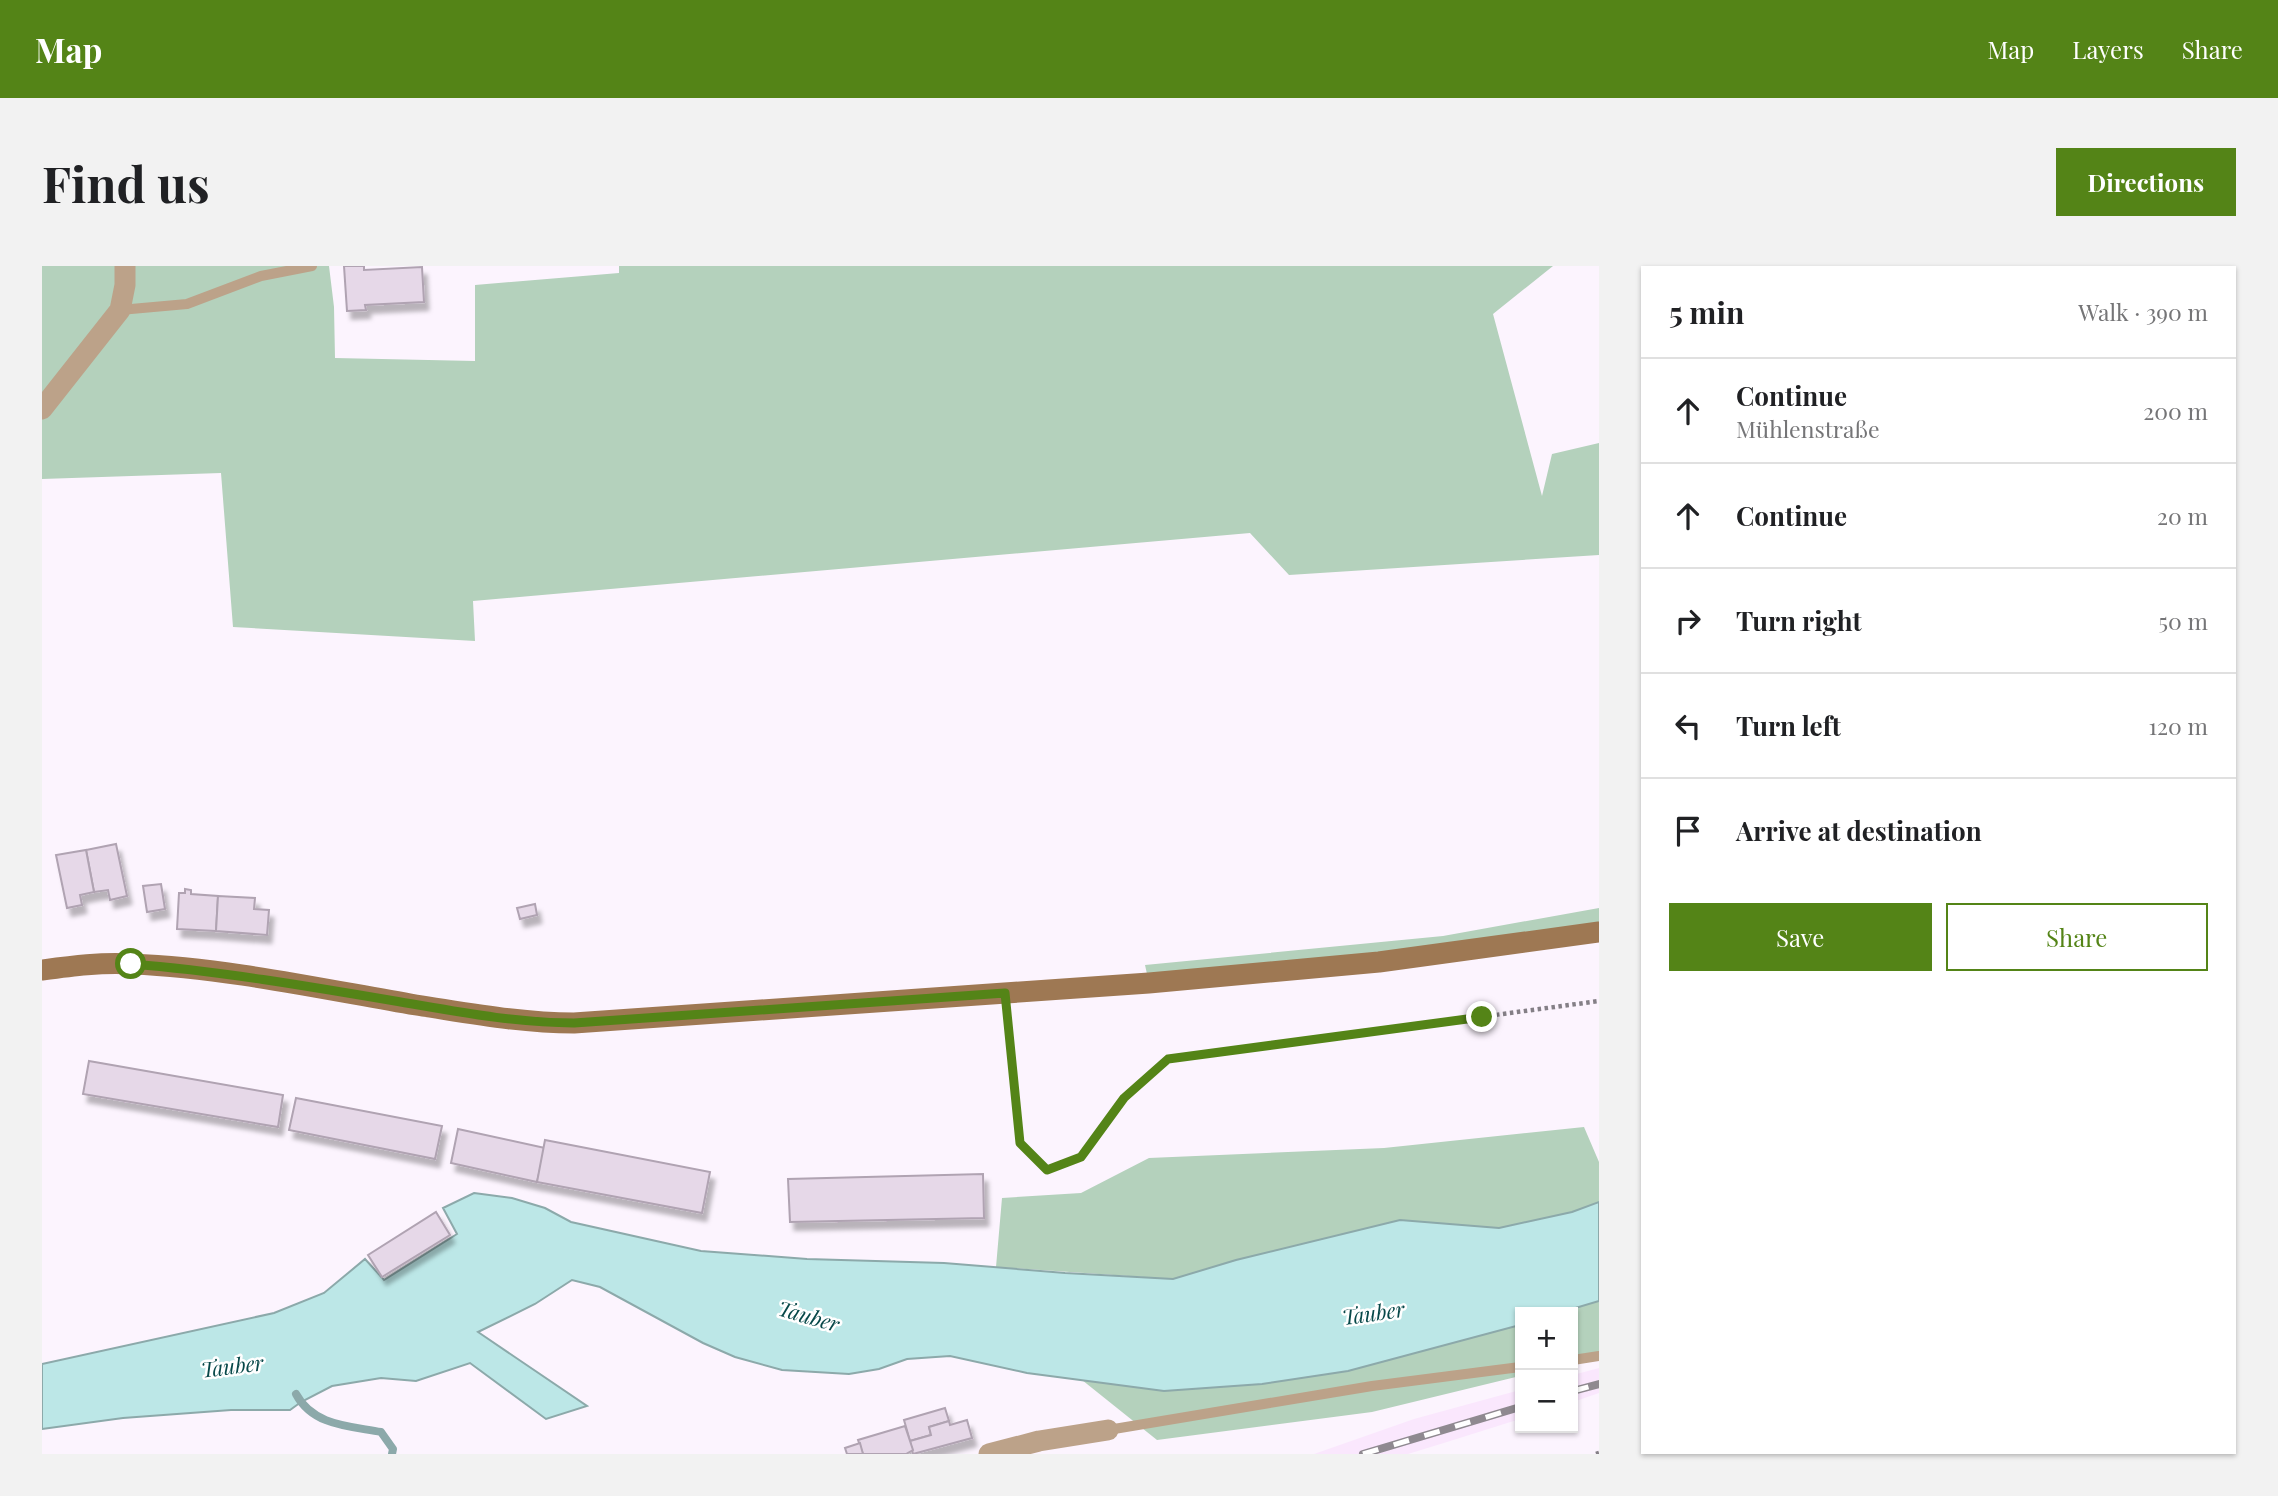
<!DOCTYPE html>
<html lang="en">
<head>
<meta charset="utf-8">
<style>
	body { margin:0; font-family:"Playfair Display",serif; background:#f2f2f2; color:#202124 }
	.controls { position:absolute; right:21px; bottom:21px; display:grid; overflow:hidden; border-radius:0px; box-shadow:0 2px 5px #0004 }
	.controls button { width:63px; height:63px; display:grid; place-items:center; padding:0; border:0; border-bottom:2px solid #e0e0e0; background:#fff; color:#202124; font:35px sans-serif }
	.stop { position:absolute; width:21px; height:21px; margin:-16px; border:5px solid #548417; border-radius:50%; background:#fff }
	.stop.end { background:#548417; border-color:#fff; box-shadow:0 2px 7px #0008 }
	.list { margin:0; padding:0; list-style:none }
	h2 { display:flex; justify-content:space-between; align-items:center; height:91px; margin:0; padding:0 28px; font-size:30px }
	h2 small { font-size:23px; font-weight:400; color:#757577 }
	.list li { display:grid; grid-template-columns:46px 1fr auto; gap:21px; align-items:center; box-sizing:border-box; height:105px; padding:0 28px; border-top:2px solid #e0e0e0 }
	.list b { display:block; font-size:26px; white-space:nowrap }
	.list p { margin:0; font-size:23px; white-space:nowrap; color:#757577 }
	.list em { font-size:23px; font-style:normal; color:#757577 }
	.actions { display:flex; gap:14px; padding:21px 28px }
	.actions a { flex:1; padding:16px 0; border:2px solid #548417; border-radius:0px; text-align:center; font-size:24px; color:#548417 }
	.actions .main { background:#548417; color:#fff }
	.icon { flex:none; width:38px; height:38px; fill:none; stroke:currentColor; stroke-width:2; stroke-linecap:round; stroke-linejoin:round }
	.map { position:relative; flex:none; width:1557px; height:1188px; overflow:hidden; border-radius:0px }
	header { display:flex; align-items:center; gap:42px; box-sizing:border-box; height:98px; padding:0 35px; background:#548417; color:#fff }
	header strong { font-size:33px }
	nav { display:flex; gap:38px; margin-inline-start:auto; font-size:24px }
	.intro { display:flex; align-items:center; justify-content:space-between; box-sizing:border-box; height:168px; padding:0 42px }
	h1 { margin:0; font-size:49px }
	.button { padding:18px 32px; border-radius:0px; background:#548417; color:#fff; font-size:24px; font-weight:700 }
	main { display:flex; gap:42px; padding:0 42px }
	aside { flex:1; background:#fff; border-radius:0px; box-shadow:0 2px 5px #0004 }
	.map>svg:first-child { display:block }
	.built { fill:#fae7fd }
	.green { fill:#b4d1bc }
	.water { fill:#bce7e7; stroke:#8ca9aa; stroke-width:2 }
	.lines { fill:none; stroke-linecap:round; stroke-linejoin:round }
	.stream { stroke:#8ca9aa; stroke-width:8 }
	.building { fill:#e6d8e8; stroke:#b0a3b2; stroke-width:2; filter:url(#shadow) }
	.path { stroke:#847f86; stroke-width:4.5; stroke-dasharray:3.5 3.5; stroke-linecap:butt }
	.lane { stroke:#bca289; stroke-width:10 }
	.street { stroke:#bca289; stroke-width:21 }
	.secondary { stroke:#9e7853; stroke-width:21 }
	.rail-casing { stroke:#8f8990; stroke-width:8 }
	.rail { stroke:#fff; stroke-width:5; stroke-dasharray:16; stroke-linecap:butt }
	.route { stroke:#548417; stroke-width:9 }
	.labels { text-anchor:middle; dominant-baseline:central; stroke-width:5; stroke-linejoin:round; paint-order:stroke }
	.water-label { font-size:21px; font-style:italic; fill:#074849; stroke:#fff }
</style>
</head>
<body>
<header>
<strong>Map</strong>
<nav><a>Map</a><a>Layers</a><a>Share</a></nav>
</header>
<div class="intro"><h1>Find us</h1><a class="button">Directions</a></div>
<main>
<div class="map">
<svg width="1557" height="1188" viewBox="0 0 1557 1188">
	<defs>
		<filter id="shadow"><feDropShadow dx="4.5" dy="8" stdDeviation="2" flood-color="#0004"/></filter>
	</defs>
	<rect width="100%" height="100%" fill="#fcf4fe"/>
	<g class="built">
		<path d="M1557 1102V1127L1531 1136V1109Z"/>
		<path d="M1478 1124V1153L1405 1176 1366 1188H1272L1372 1153Z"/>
	</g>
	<g class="green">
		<path d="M0 0H287L292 41 293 92 433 95V19L577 7V0H1511L1451 48 1500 230 1510 188 1557 177V289L1247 309 1208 267 431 335 433 375 191 361 179 207 0 213Z"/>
		<path d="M1557 642V666L1107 717 1103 699 1401 670Z"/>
		<path d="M1542 861 1557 896V936L1530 946 1457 962 1358 954 1194 994 1131 1013 954 1001 960 932 1039 927 1107 892 1342 882Z"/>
		<path d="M1557 1035V1092L1531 1098V1046H1520Z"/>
		<path d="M1478 1059V1110L1330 1146 1115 1174 1040 1114 1122 1125 1306 1105Z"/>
	</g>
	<path class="water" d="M432 927 470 932 503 942 529 956 659 985 765 993 902 997 1023 1007 1131 1013 1194 994 1358 954 1457 962 1530 946 1557 936V1035L1520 1046H1478V1059L1306 1105 1220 1118 1122 1125 985 1107 908 1090 865 1093 837 1103 807 1108 740 1104 693 1091 661 1077 558 1021 530 1014 493 1038 436 1066 545 1140 504 1153 428 1097 374 1115 339 1112 290 1120 259 1136 248 1144H189L81 1152 0 1163V1098L232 1047 282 1027 323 993 342 1014 415 968 401 942Z"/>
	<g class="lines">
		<path class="stream" d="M254 1128C271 1160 308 1160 339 1166L351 1183 350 1188"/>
	</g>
	<g class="building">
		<path d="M302 0H322V4L380 1 382 36 323 39 324 44 305 45Z"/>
		<path d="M74 578 85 630 68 634 66 624 52 626 44 584Z"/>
		<path d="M44 584 52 626 38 629 40 639 25 642 14 589Z"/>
		<path d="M119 618 123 643 105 646 101 620Z"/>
		<path d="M143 623 149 624V628L176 630 174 665 135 663 137 627H143Z"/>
		<path d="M176 630 213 632 212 643 227 644 225 669 174 665Z"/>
		<path d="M493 638 495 649 478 653 475 642Z"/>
		<path d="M47 795 241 829 236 861 41 828Z"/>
		<path d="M254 832 400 860 393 893 247 864Z"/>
		<path d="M416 863 503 882 495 916 409 897Z"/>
		<path d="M503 874 668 906 660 947 495 916Z"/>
		<path d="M941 908 942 952 748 956 746 913Z"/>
		<path d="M394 946 408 969 340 1011 326 989Z"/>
		<path d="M903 1142 907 1155 887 1161 889 1169 868 1175 862 1154Z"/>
		<path d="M925 1154 930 1172 871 1188 868 1175 889 1169 887 1161 907 1155 908 1159Z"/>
		<path d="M863 1160 871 1184 864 1188H821L816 1174Z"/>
		<path d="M818 1177 821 1188H805L803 1182Z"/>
	</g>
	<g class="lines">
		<g class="path">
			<path d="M965 750 978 877 1005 904 1039 891 1082 832 1126 793 1557 735"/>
			<path d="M1554 1188 1557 1187"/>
		</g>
		<g class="lane">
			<path d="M78 44 145 38 219 10 270 0"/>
			<path d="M1531 1094 1557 1090"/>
			<path d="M1066 1164 1330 1120 1478 1101"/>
		</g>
		<g class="street">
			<path d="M0 143 78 44 83 19V0"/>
			<path d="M947 1188 997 1175 1066 1164"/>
		</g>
		<path class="secondary" d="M0 704C30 700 60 696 90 698 185 702 280 723 374 739 427 747 479 757 532 757L1107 717 1337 696 1557 666"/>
		<g class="rail-casing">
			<g id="rail">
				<path d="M1531 1125 1557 1118"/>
				<path d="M1321 1188 1478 1141"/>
			</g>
		</g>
		<use href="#rail" class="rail"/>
	</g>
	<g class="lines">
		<path class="route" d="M89 698C177 705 265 720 353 735 412 745 472 757 532 757L963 727 978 877 1005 904 1039 891 1082 832 1126 793 1440 751"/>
	</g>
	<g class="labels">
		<g class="water-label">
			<text transform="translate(1331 1046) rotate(-8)">Tauber</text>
			<text transform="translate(767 1049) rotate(16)">Tauber</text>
			<text transform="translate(190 1099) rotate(-7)">Tauber</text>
		</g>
	</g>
</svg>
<div class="controls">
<button>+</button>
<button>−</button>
</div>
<div class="stop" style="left:89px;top:698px"></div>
<div class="stop end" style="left:1440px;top:751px"></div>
</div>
<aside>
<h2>5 min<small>Walk · 390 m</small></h2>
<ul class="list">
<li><svg class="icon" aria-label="ahead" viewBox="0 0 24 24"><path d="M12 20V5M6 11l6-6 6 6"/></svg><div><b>Continue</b><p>Mühlenstraße</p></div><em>200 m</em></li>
<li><svg class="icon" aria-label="ahead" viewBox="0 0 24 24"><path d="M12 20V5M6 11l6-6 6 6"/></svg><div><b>Continue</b></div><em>20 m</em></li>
<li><svg class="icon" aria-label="right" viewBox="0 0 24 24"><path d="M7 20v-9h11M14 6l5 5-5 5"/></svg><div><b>Turn right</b></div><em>50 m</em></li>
<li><svg class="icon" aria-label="left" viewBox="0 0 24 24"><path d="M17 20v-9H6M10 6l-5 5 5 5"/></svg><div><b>Turn left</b></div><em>120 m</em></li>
<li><svg class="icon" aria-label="arrive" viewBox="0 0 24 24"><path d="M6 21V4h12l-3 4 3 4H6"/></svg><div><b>Arrive at destination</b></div></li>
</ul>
<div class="actions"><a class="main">Save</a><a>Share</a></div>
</aside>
</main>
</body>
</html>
